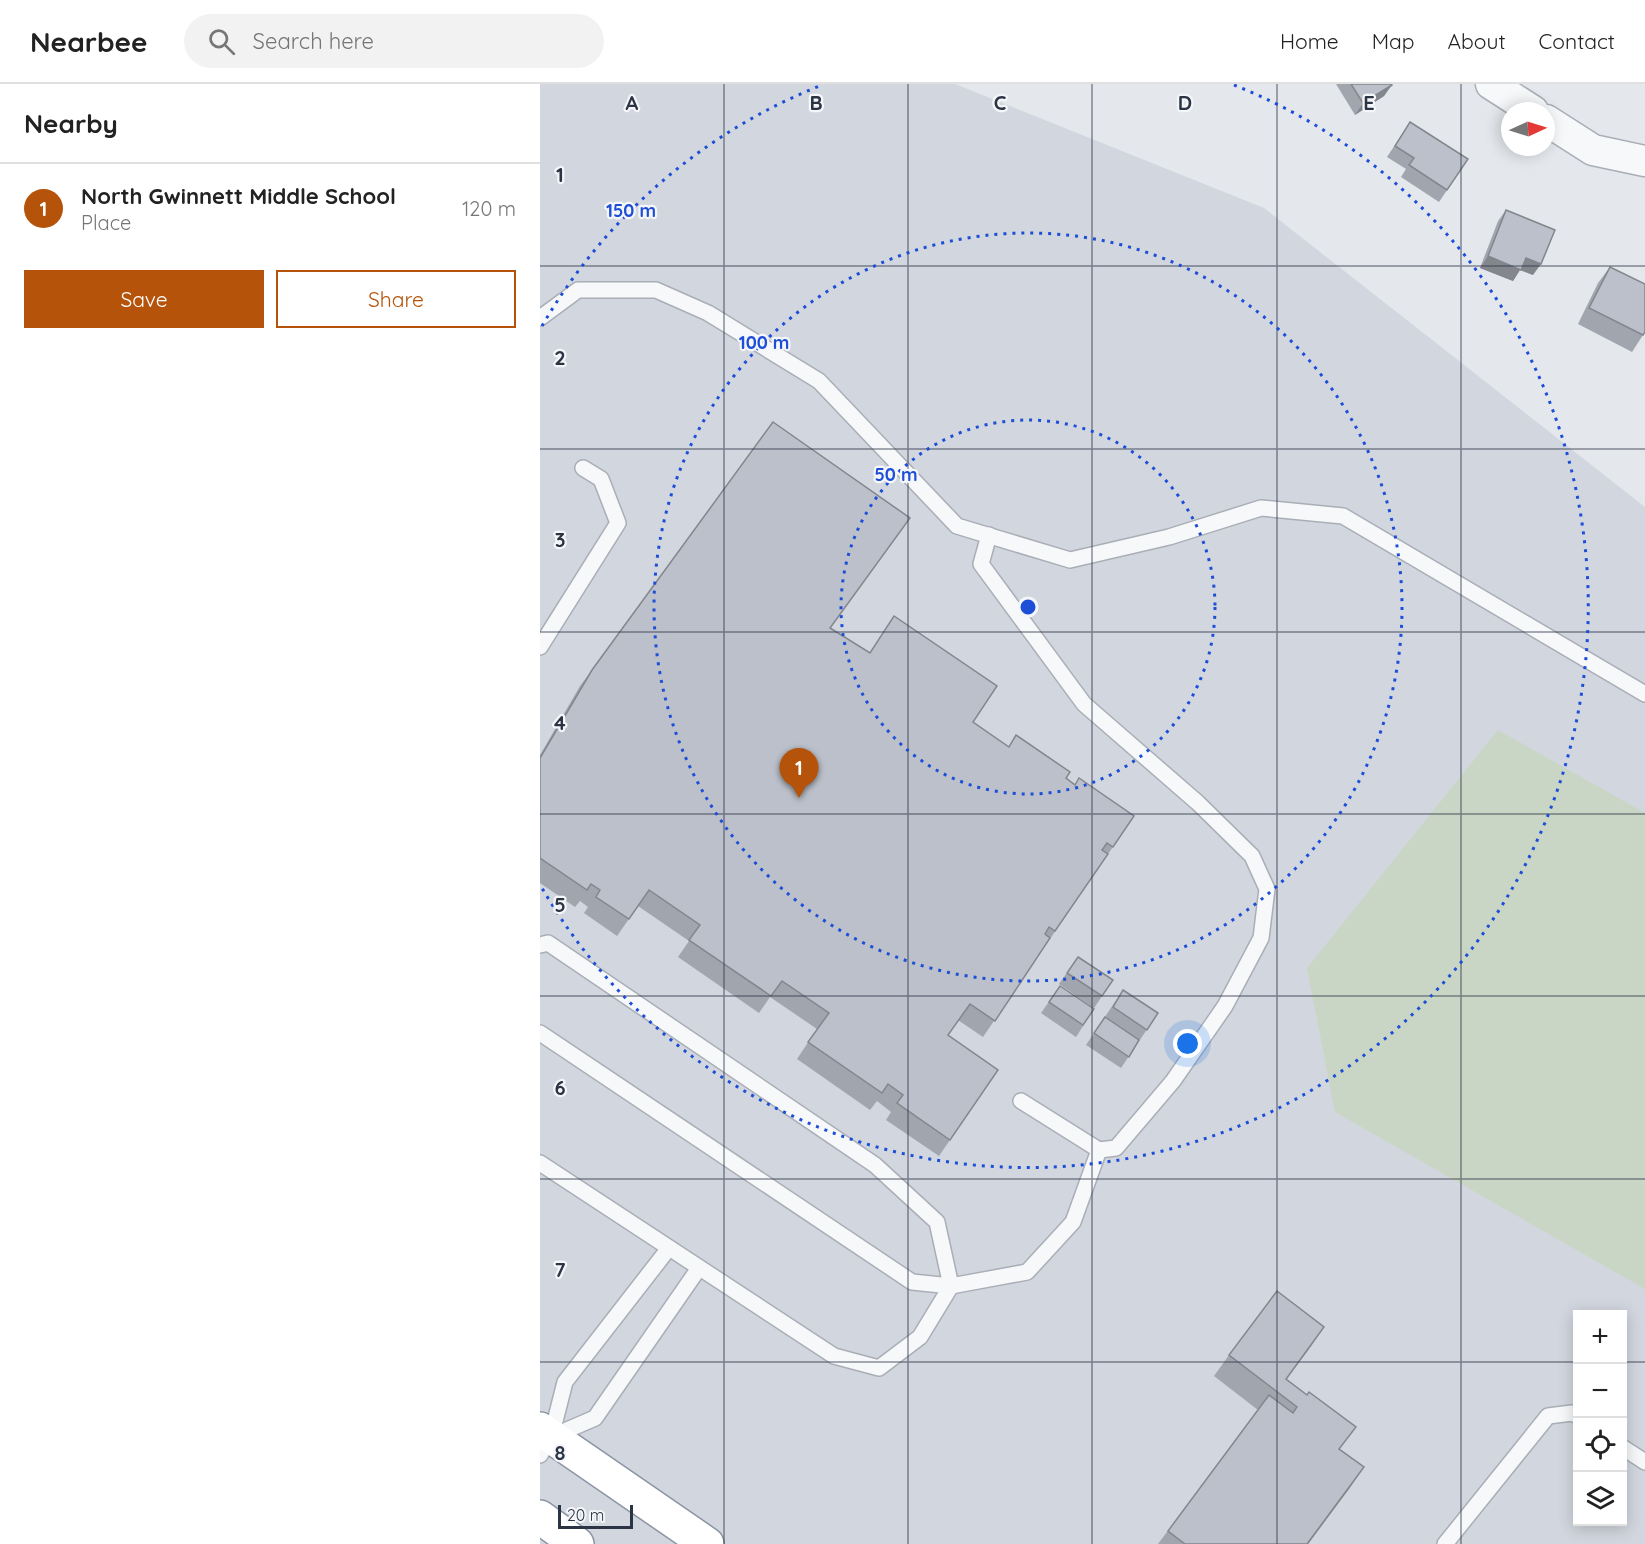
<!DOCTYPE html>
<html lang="en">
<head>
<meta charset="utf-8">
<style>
	body { margin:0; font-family:Quicksand,sans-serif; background:#f2f2f2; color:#222 }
	.controls { position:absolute; right:18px; bottom:18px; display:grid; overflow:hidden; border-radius:0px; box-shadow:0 3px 15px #0003 }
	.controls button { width:54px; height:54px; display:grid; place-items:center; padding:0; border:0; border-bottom:2px solid #e0e0e0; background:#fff; color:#222; font:30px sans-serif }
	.compass { position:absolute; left:961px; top:18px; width:54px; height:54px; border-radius:50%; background:#fff; box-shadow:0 3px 15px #0003; rotate:86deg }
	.scale { position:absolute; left:18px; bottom:15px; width:75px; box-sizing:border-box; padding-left:6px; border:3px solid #2b3445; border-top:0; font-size:16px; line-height:21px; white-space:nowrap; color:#2b3445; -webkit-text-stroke:4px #f4f6f9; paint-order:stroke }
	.you { position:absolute; left:648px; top:960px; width:21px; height:21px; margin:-15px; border:4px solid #fff; border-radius:50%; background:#1a73e8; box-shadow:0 0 0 9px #1a73e833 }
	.badge { display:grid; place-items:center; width:39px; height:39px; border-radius:50%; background:#b45309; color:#fff; font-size:20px; font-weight:700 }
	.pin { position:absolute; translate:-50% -50px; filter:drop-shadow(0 2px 3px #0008) }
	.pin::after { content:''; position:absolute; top:32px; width:21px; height:18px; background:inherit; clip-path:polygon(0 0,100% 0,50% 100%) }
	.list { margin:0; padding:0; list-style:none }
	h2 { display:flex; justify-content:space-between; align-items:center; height:78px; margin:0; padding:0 24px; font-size:26px }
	h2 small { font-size:20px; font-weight:400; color:#767676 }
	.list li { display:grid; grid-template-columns:39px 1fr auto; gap:18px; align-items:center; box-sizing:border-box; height:90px; padding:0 24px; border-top:2px solid #e0e0e0 }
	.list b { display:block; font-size:22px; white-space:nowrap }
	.list p { margin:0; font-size:20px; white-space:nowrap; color:#767676 }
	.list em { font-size:20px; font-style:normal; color:#767676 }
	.actions { display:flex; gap:12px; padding:18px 24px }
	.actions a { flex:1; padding:14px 0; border:2px solid #b45309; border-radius:0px; text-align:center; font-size:21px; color:#b45309 }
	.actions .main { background:#b45309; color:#fff }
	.icon { flex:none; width:33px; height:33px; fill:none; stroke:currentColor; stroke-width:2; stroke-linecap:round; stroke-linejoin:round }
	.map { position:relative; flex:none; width:1105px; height:1460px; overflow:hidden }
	header { display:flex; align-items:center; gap:36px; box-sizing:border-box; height:84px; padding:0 30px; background:#fff; border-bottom:2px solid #e0e0e0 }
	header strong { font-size:28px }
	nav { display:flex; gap:33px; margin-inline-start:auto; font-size:21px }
	.search { width:420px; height:54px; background:#f2f2f2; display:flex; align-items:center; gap:15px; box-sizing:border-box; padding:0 21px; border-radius:33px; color:#767676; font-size:22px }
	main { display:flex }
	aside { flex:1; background:#fff }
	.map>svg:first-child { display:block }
	.built { fill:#d2d6de; fill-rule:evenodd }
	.green { fill:#c9d6c5 }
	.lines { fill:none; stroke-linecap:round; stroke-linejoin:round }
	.lane-casing { stroke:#a9aeb7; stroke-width:18 }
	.street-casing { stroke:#a9aeb7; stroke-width:33 }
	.highway-casing { stroke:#8b94a3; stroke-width:36 }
	.lane { stroke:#f7f8fa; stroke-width:15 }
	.street { stroke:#f7f8fa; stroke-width:30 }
	.highway { stroke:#fff; stroke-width:33 }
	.wall { fill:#a1a5ae }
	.shaded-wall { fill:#83868d }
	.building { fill:#bbc0ca; stroke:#83868d; stroke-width:1.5 }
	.grid { fill:none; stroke:#2b3445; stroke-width:1.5; stroke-opacity:0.55 }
	.ring { fill:none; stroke:#1d4ed8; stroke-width:3; stroke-dasharray:3 6 }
	.grid-label { font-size:20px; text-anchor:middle; font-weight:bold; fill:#2b3445; stroke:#f4f6f9; stroke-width:4.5; stroke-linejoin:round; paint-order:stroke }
	.centre { fill:#1d4ed8; stroke:#f4f6f9; stroke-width:3 }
	.ring-label { font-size:18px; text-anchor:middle; font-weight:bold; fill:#1d4ed8; stroke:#f4f6f9; stroke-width:4.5; stroke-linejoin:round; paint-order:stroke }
</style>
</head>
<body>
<header>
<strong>Nearbee</strong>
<div class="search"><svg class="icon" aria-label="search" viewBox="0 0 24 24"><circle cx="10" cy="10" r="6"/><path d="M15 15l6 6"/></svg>Search here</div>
<nav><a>Home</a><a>Map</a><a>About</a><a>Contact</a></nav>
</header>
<main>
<aside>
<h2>Nearby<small></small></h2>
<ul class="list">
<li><span class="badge">1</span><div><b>North Gwinnett Middle School</b><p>Place</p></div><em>120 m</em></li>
</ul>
<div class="actions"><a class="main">Save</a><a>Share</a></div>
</aside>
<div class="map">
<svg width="1105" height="1460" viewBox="0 0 1105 1460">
	<rect width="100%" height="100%" fill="#e4e7ec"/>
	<path class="built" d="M0 0H415L724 124 1105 423V1460H0ZM1038 1230H1082V1438H1038Z"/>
	<path class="green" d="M958 646 1105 729V1205L795 1028 767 884Z"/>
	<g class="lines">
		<g class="lane-casing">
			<g id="lane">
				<path d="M0 234 38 206H116L168 229 279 297 417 442 530 476 629 453 721 424 803 432 1105 610"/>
				<path d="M449 451 441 480 544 620 658 719 712 772 727 805 721 854 685 922 633 997 576 1064 559 1066"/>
				<path d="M0 563 78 439 61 395 43 384"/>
				<path d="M0 861 8 859 335 1081 397 1138 411 1202 380 1253 339 1284 294 1272 0 1079"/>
				<path d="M0 949 372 1198 411 1202 487 1188 533 1138 559 1066 481 1017"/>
				<path d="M11 1353 55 1334 159 1184"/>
				<path d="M1082 1363 1105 1378"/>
				<path d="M0 1371 11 1353 25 1298 129 1164"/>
				<path d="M905 1460 1008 1332 1032 1329 1038 1332"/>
			</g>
		</g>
		<g class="street-casing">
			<g id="street">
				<path d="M951 0 993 27"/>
				<path d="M1006 36 1053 66 1105 77"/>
			</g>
		</g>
		<g class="highway-casing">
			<g id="highway">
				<path d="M0 1345 167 1460"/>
				<path d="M0 1433 37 1460"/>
			</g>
		</g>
		<use href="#lane" class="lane"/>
		<use href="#street" class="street"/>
		<use href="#highway" class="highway"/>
	</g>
	<g class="wall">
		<path d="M796 0H851L844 12 815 31Z"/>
		<path d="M870 38 928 75 899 118 861 93 866 85 847 73Z"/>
		<path d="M966 126 993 191 980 186 973 197 940 184 958 137Z"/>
		<path d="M1070 183 1103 251 1092 268 1038 240 1058 199Z"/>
		<path d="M290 544 433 638 468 663 526 694 535 700 594 732 443 953 418 936 408 951 458 986 399 1072 346 1036 351 1028 337 1017 330 1026 257 975 277 945 230 913 219 929 138 873 149 857 98 822 77 852 44 829 48 823 40 817 35 823 0 799V671L40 602 52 586Z"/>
		<path d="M538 873 573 896 554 924 519 900Z"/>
		<path d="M520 902 554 925 536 953 501 929Z"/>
		<path d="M583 906 618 929 581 984 546 961Z"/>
		<path d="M784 1243 746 1295 800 1365 824 1383 768 1460H618L718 1326 674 1292 689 1271Z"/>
	</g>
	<g class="shaded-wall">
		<path d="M852 1 844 12 815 31 823 19Z"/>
		<path d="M948 172 986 174 1001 180 993 191 980 186 973 197 940 184Z"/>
		<path d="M784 1243 769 1265 737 1308V1307Z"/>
		<path d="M824 1383 809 1405 768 1460H767Z"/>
	</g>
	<g class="building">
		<path d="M811 0H851L852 1 823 19Z"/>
		<path d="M870 38 928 75 907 106 869 81 874 74 855 62Z"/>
		<path d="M966 126 1015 146 1001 180 986 174 981 186 948 172Z"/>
		<path d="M1070 183 1105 200V248L1103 251 1049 224Z"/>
		<path d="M233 338 370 434 290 544 330 569 354 532 457 602 433 638 469 663 476 651 530 688 526 694 535 701 539 694 594 732 573 763 567 759 562 766 568 770 515 847 509 843 505 850 510 854 455 937 430 920 408 951 458 986 410 1056 357 1019 363 1011 348 1000 342 1009 268 958 289 929 242 897 231 912 149 856 160 841 109 806 89 835 56 813 60 806 51 800 47 806 0 774V674L52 586Z"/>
		<path d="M538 873 573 896 562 912 527 889Z"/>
		<path d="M520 902 554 925 543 941 509 918Z"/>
		<path d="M583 906 618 929 607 946 573 923Z"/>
		<path d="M565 933 599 956 589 973 554 949Z"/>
		<path d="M737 1207 784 1243 746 1295 767 1311 769 1308 816 1343 799 1365 824 1383 767 1460H645L628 1447 729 1311 753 1329 757 1323 689 1271Z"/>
	</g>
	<path class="grid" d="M184 0V1460M368 0V1460M552 0V1460M737 0V1460M921 0V1460M0 182H1105M0 365H1105M0 548H1105M0 730H1105M0 912H1105M0 1095H1105M0 1278H1038M1082 1278H1105"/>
	<g class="ring">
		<circle cx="488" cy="523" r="187"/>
		<circle cx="488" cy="523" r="374"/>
		<path d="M2 242A561 561 0 0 1 282 1M694 1A561 561 0 1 1 2 804"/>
	</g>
	<g class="grid-label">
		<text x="92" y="26">A</text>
		<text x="276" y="26">B</text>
		<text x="460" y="26">C</text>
		<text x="645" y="26">D</text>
		<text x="829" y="26">E</text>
		<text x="20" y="98">1</text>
		<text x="20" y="281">2</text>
		<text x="20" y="463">3</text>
		<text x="20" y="646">4</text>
		<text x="20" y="828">5</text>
		<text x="20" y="1011">6</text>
		<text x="20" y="1193">7</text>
		<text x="20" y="1376">8</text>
	</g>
	<circle cx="488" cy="523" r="9" class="centre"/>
	<g class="ring-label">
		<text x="91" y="133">150 m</text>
		<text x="224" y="265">100 m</text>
		<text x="356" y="397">50 m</text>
	</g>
</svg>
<div class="controls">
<button>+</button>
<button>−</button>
<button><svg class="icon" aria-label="locate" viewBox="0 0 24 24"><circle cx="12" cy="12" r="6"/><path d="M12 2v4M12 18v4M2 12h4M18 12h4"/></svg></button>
<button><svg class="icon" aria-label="layers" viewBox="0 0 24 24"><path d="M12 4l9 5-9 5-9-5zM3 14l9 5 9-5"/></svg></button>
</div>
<svg class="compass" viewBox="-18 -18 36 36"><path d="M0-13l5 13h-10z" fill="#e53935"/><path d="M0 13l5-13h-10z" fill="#767676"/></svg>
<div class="scale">20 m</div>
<div class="you"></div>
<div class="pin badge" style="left:259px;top:714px">1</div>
</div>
</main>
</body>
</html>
